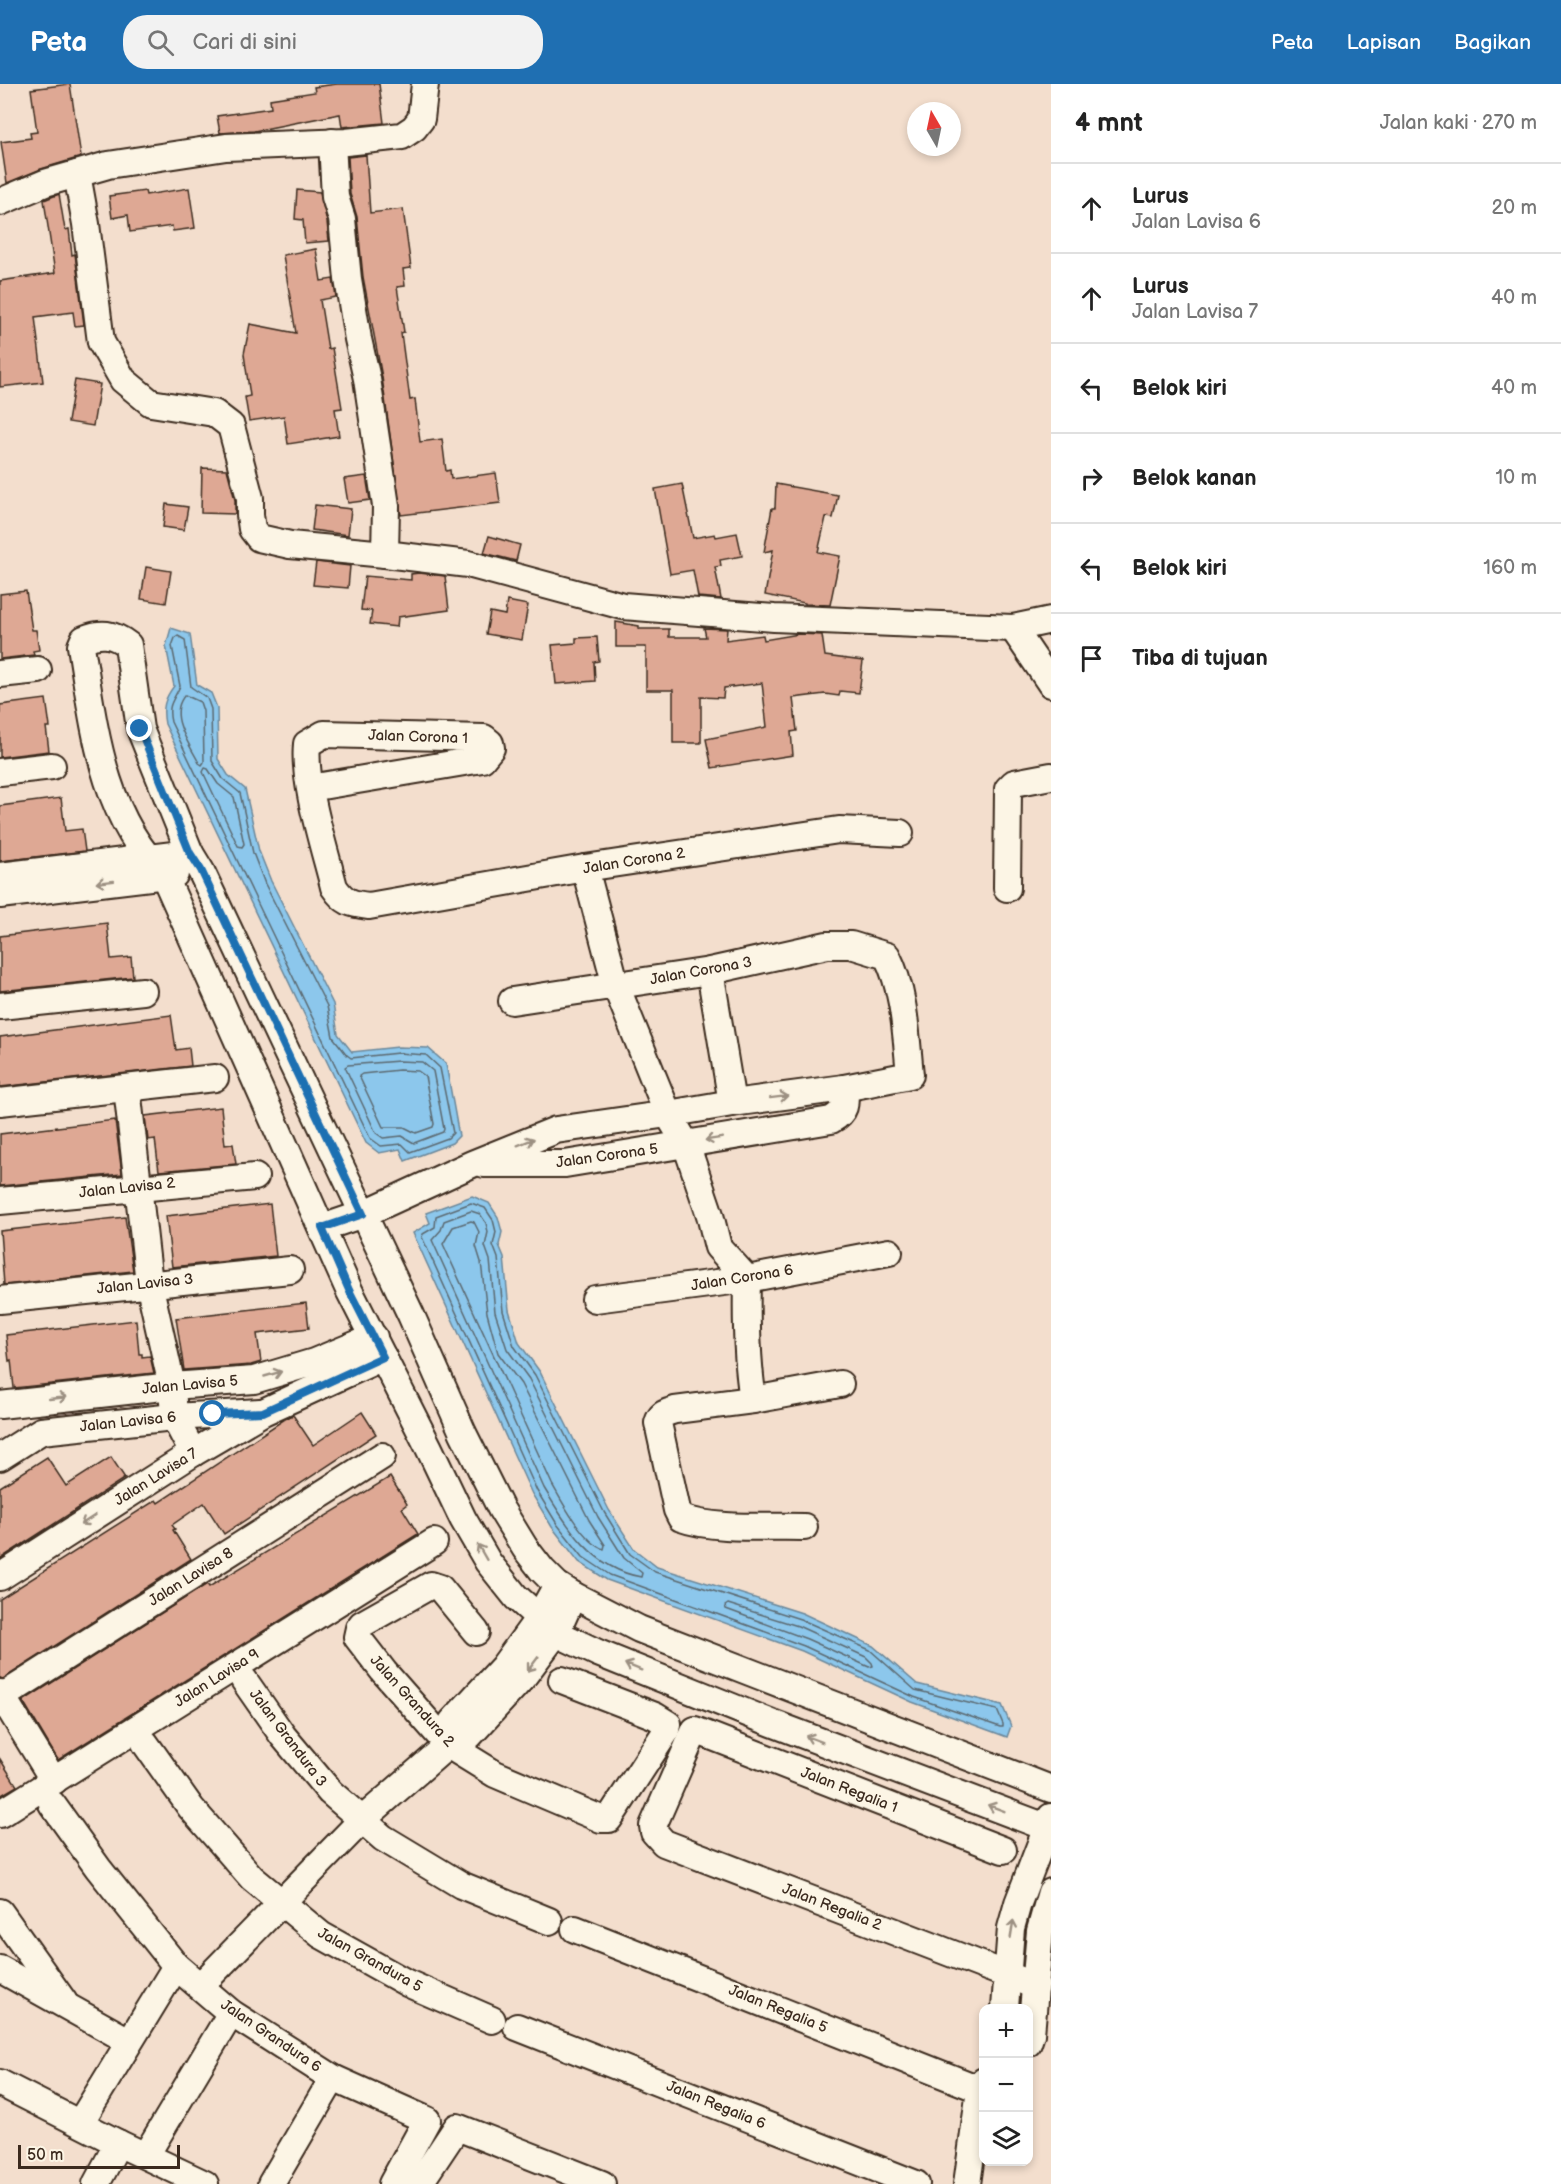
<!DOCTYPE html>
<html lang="id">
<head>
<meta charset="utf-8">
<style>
	body { margin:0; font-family:"Balsamiq Sans",sans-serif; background:#f2f2f2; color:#222 }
	.controls { position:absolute; right:18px; bottom:18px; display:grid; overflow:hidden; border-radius:12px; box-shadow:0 3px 9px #0003 }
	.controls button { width:54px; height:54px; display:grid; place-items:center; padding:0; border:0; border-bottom:2px solid #e0e0e0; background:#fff; color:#222; font:30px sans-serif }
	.compass { position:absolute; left:907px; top:18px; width:54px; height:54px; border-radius:50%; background:#fff; box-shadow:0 3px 9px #0003; rotate:351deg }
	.scale { position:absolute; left:18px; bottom:15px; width:162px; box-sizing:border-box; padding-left:6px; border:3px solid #3b2a1e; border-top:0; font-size:16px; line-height:21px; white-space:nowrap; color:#3b2a1e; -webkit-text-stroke:4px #fcf5e5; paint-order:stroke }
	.stop { position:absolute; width:18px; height:18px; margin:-14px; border:4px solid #1f6fb2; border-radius:50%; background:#fff }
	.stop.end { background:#1f6fb2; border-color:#fff; box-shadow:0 2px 6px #0008 }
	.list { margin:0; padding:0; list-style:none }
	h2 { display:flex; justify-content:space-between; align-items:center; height:78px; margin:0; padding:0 24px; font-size:26px }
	h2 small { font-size:20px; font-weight:400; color:#767676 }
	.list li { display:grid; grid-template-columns:39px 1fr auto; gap:18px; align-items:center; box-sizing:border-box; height:90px; padding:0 24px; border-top:2px solid #e0e0e0 }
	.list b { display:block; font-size:22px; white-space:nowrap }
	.list p { margin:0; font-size:20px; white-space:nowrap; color:#767676 }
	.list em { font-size:20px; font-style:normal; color:#767676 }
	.icon { flex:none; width:33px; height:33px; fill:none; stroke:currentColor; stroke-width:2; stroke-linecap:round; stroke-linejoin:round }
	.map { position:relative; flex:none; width:1051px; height:2100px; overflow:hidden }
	header { display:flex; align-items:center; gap:36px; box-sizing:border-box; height:84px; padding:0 30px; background:#1f6fb2; color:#fff }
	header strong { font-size:28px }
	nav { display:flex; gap:33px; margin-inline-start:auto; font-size:21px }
	.search { width:420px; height:54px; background:#f2f2f2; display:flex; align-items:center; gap:15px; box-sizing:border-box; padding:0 21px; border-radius:24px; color:#767676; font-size:22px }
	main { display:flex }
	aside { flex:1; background:#fff }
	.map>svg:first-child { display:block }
	.water { fill:#8cc7ec; stroke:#6c889a; stroke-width:1.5 }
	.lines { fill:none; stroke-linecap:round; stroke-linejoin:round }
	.shore { stroke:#5b6970; stroke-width:1.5 }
	.building { fill:#dea894; stroke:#3b2a1e; stroke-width:1.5 }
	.minor-casing { stroke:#3b2a1e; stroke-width:30 }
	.minor { stroke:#fcf5e5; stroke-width:26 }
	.oneway { stroke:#9c9082 }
	.route { stroke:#1f6fb2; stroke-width:8 }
	.labels { text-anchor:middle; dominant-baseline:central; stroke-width:4.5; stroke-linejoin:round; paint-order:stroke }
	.street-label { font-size:15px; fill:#3b2a1e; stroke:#fcf5e5 }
</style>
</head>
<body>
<header>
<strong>Peta</strong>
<div class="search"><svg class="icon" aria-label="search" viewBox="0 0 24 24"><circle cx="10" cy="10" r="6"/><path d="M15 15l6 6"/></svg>Cari di sini</div>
<nav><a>Peta</a><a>Lapisan</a><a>Bagikan</a></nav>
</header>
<main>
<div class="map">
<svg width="1051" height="2100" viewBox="0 0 1051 2100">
	<rect width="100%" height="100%" fill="#f3decd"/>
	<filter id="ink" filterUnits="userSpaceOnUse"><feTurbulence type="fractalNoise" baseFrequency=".0167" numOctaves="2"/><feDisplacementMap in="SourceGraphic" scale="12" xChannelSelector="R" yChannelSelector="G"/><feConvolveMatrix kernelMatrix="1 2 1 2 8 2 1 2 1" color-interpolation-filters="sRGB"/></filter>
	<g filter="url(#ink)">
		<g class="water">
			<path d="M171 544 190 550 197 601 211 609 217 624 218 675 228 691 245 705 259 767 271 797 333 920 338 950 352 968 398 963 428 964 446 980 459 1052 452 1059 405 1077 400 1065 379 1069 366 1059 165 640C162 624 164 615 174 602L166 562Z"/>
			<path d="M472 1112 489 1119 498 1133 502 1148 499 1161 504 1173 509 1226 519 1259 540 1288 609 1426 634 1465 657 1483 802 1529 873 1562 917 1600 1002 1621 1011 1642 1007 1653 912 1618 802 1567 607 1496 579 1478 552 1443 532 1410 413 1149 430 1139 426 1129Z"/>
		</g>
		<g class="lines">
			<g class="shore">
				<path d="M178 552 185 556 191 603 207 614 211 625 212 677 223 695 240 709 253 769 265 800 327 922 333 953 347 971 351 974 398 969 426 971 440 984 453 1049 448 1054 410 1068 402 1060 381 1062 370 1054 171 638C167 620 173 618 180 602L172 562 175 554Z"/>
				<path d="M185 611 200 618 203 627 204 678 202 681 199 679C189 659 167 631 185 611Z"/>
				<path d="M205 684 208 685 218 700 234 713 244 760 242 763 238 762 203 688Z"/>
				<path d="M399 977 422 978 433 987 444 1045 443 1048 414 1059 402 1052 383 1054 376 1049 345 983 348 981Z"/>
				<path d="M399 986 418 987 425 992 434 1040 433 1043 416 1049 404 1043H383L359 992 362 990Z"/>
				<path d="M471 1119 485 1124 493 1136 496 1148 493 1161 498 1174 503 1227 514 1262 535 1291 604 1428 630 1470 655 1488 800 1535 870 1566 915 1606 997 1626 1003 1640V1643H1000L914 1613 804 1562 610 1491 583 1473 557 1440 537 1407 422 1153 423 1150 435 1143 436 1132Z"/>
				<path d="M471 1127 480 1130 486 1139 488 1148 485 1162 490 1176 495 1228 507 1265 529 1295 598 1433 624 1474 642 1489 641 1493C593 1485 567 1443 544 1404L432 1156 441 1146 444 1137Z"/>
				<path d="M471 1137 474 1138 479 1148 476 1162 481 1178 487 1229 498 1269 521 1300 589 1436 605 1461 604 1465C584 1459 562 1418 552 1400L443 1160 453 1143Z"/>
				<path d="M728 1520 798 1542 866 1573 872 1579 873 1582 869 1583 807 1555 726 1525 725 1522Z"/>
			</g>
		</g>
		<g class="building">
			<path d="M70 0 81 73 41 85 7 99 1 58 31 54 30 49 37 48 31 5Z"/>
			<path d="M337 0H379L384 39 342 43 340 30 254 47 220 49 217 32 271 24 270 15 315 8 314 3Z"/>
			<path d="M366 71 370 129 403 125 411 184 403 185 405 202 397 203 404 248 401 249 410 316 415 315 420 358 442 355 446 387 450 386 451 395 496 389 500 419 401 431 382 293 363 193 357 133 350 110 348 73Z"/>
			<path d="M189 104 195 144 173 147 172 142 130 148 128 131 112 134 109 112 145 107 146 111Z"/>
			<path d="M297 106 320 108 327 138 329 157 305 159 303 136 295 135Z"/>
			<path d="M59 110 65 146 69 145 72 171 75 170 84 241 75 242 73 228 35 233 43 298 0 303V197L55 189 44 116Z"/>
			<path d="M316 165 321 197 333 195 336 213 320 216 328 265 332 264 342 324 335 325 339 352 288 360 284 332 249 337 245 313 250 312 244 270 250 240 296 249 283 171Z"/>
			<path d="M75 296 100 300 93 342 68 338Z"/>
			<path d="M202 384 227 385 235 416V430L201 429Z"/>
			<path d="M366 392 370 416 348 419 344 395Z"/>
			<path d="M682 400 693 454 715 450 716 453 737 449 742 472 720 476 721 482 715 483 721 515 698 513 693 486 670 490 655 405Z"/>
			<path d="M776 400 838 411 833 434 826 433 818 468 840 472 830 521 805 520V519L765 511 773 466 764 468 772 424H775Z"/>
			<path d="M166 420 188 423 184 446 163 443Z"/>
			<path d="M315 421 351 425 348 451 312 446Z"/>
			<path d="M489 452 520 461 516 477 484 469Z"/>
			<path d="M316 478 350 482 348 504 313 501Z"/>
			<path d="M146 483 171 487 166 519 141 515Z"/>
			<path d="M419 489 445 492 449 526 398 533 397 543 370 540 372 527 361 526 365 492 411 496V490Z"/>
			<path d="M26 507 32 546H36L39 566 33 567 34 571 0 575V510Z"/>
			<path d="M507 517 528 521 522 556 486 550 490 528 505 531Z"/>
			<path d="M616 538 639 542V545H669V553H706L704 544 727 545 726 556 763 551 764 556 799 550 822 551 825 572 863 577 859 609 840 607 839 612 825 610 793 614 797 647 791 648 793 671 712 684 706 655 767 643 762 599 724 604 723 614 701 613V659H673V606H646V563H616Z"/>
			<path d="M597 553 599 577 594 578 595 597 556 600 552 561 576 559V554Z"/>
			<path d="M46 615 50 643H46L49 667 0 673V621Z"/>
			<path d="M61 714 65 747 82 745 85 767 0 777V722Z"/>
			<path d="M107 839 111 875 131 873 133 893 0 907V852Z"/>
			<path d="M171 931 176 966 189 964 191 982 0 1003V953Z"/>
			<path d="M221 1023 225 1061 233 1060 236 1080 159 1087 155 1055 148 1056 145 1032Z"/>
			<path d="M115 1036 122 1090 0 1102V1050Z"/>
			<path d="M270 1120 276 1172 172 1183 166 1132Z"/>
			<path d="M125 1133 133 1187 4 1201 0 1147Z"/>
			<path d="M306 1219 309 1244 257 1250 261 1278 251 1281 184 1286 176 1234Z"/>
			<path d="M136 1236 139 1270H142V1273L150 1272 154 1289 14 1304 11 1276 9 1277 6 1251Z"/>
			<path d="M362 1328 376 1350 224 1450 204 1419 172 1441 175 1445 173 1446 191 1475 3 1595 0 1594V1515L156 1416 158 1419 285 1335 293 1331 313 1361Z"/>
			<path d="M47 1373 66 1402 111 1373 125 1394 0 1475V1403Z"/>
			<path d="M390 1393 407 1420 402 1424 418 1450 58 1676 23 1617 207 1500 209 1503Z"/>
			<path d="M0 1675 17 1702 0 1712Z"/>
		</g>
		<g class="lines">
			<g class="minor-casing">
				<g id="minor">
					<path d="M332 58 335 113 342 135 348 195 358 255 367 295 386 422 385 470 468 480 623 522 774 534 1013 544 1051 536"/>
					<path d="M77 90 86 140 101 258 123 296 151 319 214 329 231 342 250 414V431L252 445 259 454 290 461 385 470"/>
					<path d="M0 118 45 99 108 81 226 63 346 58 402 52 414 44 421 35 425 0"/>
					<path d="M1013 544 1051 600"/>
					<path d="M0 590 38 586"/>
					<path d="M0 688 52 682"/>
					<path d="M310 704 482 675 491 664 490 659 484 654 324 650 307 660C303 699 324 763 334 803 344 818 351 820 369 822L585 784 839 746 900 749"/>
					<path d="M585 784 616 902 668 1030 686 1060 710 1131 718 1163 747 1195C746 1235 747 1277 753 1316"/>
					<path d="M0 792 190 769"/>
					<path d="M1007 804 1008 705 1014 699 1051 692"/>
					<path d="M0 811 175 790"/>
					<path d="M710 887 732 1019"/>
					<path d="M0 922 143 907"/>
					<path d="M127 1004 149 1199 172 1302 174 1333 193 1369"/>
					<path d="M0 1018 215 994"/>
					<path d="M484 1080H565L831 1036C846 1028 846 1020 844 1004"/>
					<path d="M0 1117 255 1093"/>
					<path d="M322 1144 363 1130 472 1080 556 1046 668 1030 732 1019 844 1004 910 991C906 951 905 908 887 872L851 861H827L710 887 512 917"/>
					<path d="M595 1215 747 1195 889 1168"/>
					<path d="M0 1216 290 1186"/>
					<path d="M0 1321 172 1302 254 1296 314 1278 374 1253"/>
					<path d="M0 1373 41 1347 174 1333 260 1328"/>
					<path d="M804 1443C768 1442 714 1446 681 1434L677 1426 658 1339C661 1329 666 1329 675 1326L753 1316 840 1300"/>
					<path d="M0 1493 193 1369 263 1328 383 1273"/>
					<path d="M476 1548 440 1504 431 1501 362 1540 359 1544 357 1553 384 1588 448 1661 495 1690 601 1735H609L667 1646 668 1640 655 1632 562 1596"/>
					<path d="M244 1596 283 1652 330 1708 383 1754 461 1801 549 1837"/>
					<path d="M0 1609 54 1697"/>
					<path d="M0 1614 382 1372"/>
					<path d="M145 1659 191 1724 252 1794 321 1851 407 1899 492 1936"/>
					<path d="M448 1661 452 1638 503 1583 538 1535 557 1501"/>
					<path d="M1051 1705 639 1545 573 1511 557 1501 542 1486 525 1464 501 1425 463 1349 411 1231 201 787 190 769 140 645 128 561C113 549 101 548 84 555L81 562C94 641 102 732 164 791L349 1206 429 1364 463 1435 488 1478 516 1513 556 1549 598 1569 772 1639 1051 1745"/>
					<path d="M52 1720 98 1784 176 1882 231 1929 333 1994 427 2036 392 2100"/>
					<path d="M0 1730 434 1458"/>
					<path d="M1003 1766 695 1646 653 1742 654 1748 664 1759 1036 1902"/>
					<path d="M0 1828 64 1918"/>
					<path d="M575 1845 984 2007"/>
					<path d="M0 1885 129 1957"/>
					<path d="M200 1902 362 1736 448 1661 469 1652 523 1593 556 1549 573 1511"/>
					<path d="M1005 1924 1011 1844 1018 1819 1051 1733"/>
					<path d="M517 1943 916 2100"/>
					<path d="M1028 1959 1031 1950 1040 1847 1051 1808"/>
					<path d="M0 1999 118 2059 205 2100"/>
					<path d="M80 2039 176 1882"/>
					<path d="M146 2071 231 1929"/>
					<path d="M96 2100 118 2059"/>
					<path d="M271 2100 333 1994"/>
					<path d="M419 2100 457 2043 602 2100"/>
					<path d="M967 2100 980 2006 984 1997"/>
				</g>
			</g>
			<use href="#minor" class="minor"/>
		</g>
		<defs><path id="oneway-shaft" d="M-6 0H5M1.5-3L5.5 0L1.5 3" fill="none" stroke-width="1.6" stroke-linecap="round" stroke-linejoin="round" transform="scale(1.5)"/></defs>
		<g class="oneway">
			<use href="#oneway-shaft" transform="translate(105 798) rotate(173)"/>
			<use href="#oneway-shaft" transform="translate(779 1013) rotate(-7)"/>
			<use href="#oneway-shaft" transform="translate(714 1055) rotate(171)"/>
			<use href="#oneway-shaft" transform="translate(526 1058) rotate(-22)"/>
			<use href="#oneway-shaft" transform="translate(273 1290) rotate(-16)"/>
			<use href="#oneway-shaft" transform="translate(58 1314) rotate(-6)"/>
			<use href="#oneway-shaft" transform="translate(88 1436) rotate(147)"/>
			<use href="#oneway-shaft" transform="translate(482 1468) rotate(-120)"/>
			<use href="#oneway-shaft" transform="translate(533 1580) rotate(127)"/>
			<use href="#oneway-shaft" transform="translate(633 1583) rotate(-158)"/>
			<use href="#oneway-shaft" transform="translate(814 1655) rotate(-159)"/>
			<use href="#oneway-shaft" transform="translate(996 1724) rotate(-159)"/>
			<use href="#oneway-shaft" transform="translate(1012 1845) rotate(-81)"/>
		</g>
	</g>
	<g class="lines" filter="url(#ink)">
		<path class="route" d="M140 645 190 769 201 786 363 1130 322 1144 349 1206 383 1273 263 1328 213 1330"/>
	</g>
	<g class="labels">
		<g class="street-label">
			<text transform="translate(418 653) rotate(2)">Jalan Corona 1</text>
			<text transform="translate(634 777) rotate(-9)">Jalan Corona 2</text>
			<text transform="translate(701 887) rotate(-10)">Jalan Corona 3</text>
			<text transform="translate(607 1072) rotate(-8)">Jalan Corona 5</text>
			<text transform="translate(127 1104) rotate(-6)">Jalan Lavisa 2</text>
			<text transform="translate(742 1194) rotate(-9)">Jalan Corona 6</text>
			<text transform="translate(145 1200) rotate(-6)">Jalan Lavisa 3</text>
			<text transform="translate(190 1301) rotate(-5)">Jalan Lavisa 5</text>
			<text transform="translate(128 1338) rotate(-6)">Jalan Lavisa 6</text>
			<text transform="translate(156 1393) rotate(-32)">Jalan Lavisa 7</text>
			<text transform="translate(191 1493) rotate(-32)">Jalan Lavisa 8</text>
			<text transform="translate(217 1594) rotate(-32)">Jalan Lavisa 9</text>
			<text transform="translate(412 1617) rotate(48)">Jalan Grandura 2</text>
			<text transform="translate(288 1654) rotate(53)">Jalan Grandura 3</text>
			<text transform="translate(849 1706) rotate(21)">Jalan Regalia 1</text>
			<text transform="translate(832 1823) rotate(21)">Jalan Regalia 2</text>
			<text transform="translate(370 1876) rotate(29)">Jalan Grandura 5</text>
			<text transform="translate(778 1925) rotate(22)">Jalan Regalia 5</text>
			<text transform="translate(271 1952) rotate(34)">Jalan Grandura 6</text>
			<text transform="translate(716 2021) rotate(22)">Jalan Regalia 6</text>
		</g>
	</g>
</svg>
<div class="controls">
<button>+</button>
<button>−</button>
<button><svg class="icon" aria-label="layers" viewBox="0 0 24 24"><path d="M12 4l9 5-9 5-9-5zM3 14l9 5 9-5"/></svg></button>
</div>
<svg class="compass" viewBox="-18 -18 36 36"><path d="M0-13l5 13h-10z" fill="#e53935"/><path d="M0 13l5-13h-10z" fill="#767676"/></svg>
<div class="scale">50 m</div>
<div class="stop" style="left:213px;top:1330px"></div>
<div class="stop end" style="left:140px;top:645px"></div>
</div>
<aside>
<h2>4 mnt<small>Jalan kaki · 270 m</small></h2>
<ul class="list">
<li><svg class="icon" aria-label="ahead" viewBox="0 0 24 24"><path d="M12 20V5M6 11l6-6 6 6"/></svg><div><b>Lurus</b><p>Jalan Lavisa 6</p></div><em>20 m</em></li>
<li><svg class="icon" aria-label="ahead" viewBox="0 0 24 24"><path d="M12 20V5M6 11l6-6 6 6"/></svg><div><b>Lurus</b><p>Jalan Lavisa 7</p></div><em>40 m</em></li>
<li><svg class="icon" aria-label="left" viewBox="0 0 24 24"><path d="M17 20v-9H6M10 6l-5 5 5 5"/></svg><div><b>Belok kiri</b></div><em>40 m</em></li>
<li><svg class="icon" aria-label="right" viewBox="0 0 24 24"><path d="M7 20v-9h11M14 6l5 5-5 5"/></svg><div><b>Belok kanan</b></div><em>10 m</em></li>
<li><svg class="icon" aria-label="left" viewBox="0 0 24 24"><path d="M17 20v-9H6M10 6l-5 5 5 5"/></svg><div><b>Belok kiri</b></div><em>160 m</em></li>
<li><svg class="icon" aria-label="arrive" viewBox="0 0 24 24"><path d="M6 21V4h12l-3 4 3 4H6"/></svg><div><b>Tiba di tujuan</b></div></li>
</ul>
</aside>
</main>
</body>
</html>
